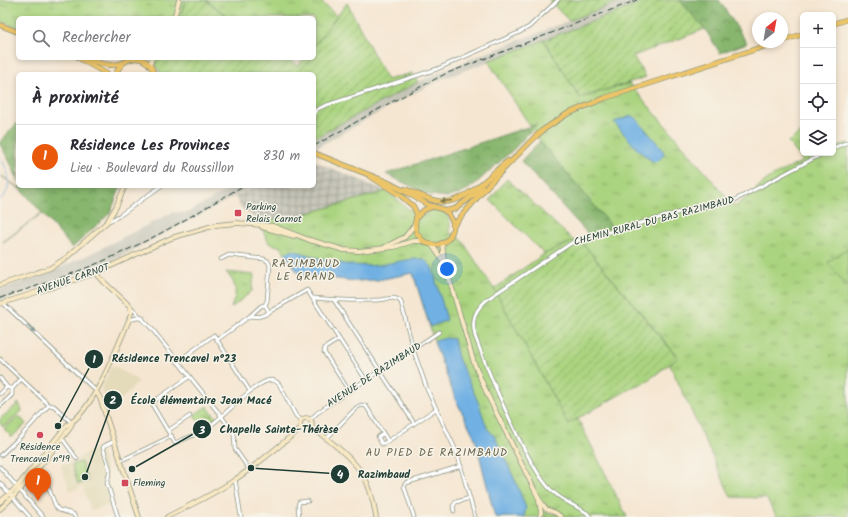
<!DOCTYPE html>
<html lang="fr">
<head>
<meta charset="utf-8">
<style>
	body { margin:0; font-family:Kalam,sans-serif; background:#f7f7f7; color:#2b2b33 }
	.controls { position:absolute; right:12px; top:12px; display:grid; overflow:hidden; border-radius:6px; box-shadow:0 2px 6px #0003 }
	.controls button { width:36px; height:36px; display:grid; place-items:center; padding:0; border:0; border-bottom:1px solid #e1e1e2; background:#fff; color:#2b2b33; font:20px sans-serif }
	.compass { position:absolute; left:752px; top:12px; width:36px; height:36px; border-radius:50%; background:#fff; box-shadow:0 2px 6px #0003; rotate:31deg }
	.you { position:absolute; left:447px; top:269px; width:14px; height:14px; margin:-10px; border:3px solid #fff; border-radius:50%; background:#1a73e8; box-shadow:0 0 0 6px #1a73e833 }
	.badge { display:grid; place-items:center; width:26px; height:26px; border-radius:50%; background:#ea580c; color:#fff; font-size:13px; font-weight:700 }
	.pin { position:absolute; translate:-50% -33px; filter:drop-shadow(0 1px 2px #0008) }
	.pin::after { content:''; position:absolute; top:21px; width:14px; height:12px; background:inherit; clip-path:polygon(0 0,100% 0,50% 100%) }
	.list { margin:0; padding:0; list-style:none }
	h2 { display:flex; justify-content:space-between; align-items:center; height:52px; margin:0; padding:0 16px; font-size:17px }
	h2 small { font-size:13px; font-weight:400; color:#7c7c81 }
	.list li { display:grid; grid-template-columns:26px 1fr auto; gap:12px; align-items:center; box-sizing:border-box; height:64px; padding:0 16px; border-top:1px solid #e1e1e2 }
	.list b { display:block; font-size:15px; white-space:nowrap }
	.list p { margin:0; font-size:13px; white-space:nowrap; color:#7c7c81 }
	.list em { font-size:13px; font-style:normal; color:#7c7c81 }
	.icon { flex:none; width:22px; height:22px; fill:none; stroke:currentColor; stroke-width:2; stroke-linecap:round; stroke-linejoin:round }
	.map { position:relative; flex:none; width:848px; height:517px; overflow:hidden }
	.search { position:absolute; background:#fff; box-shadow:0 2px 6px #0003; left:16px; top:16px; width:300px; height:44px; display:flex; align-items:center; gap:10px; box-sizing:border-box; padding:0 14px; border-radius:6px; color:#7c7c81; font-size:15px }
	.panel { position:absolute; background:#fff; box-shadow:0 2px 6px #0003; left:16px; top:72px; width:300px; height:116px; border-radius:6px }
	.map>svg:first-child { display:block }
	.built { fill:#e4dbba }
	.industrial { fill:url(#industrial-grid) }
	.railway { fill:#c6c5b8 }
	.grass { fill:url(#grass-tufts); stroke:#65885a }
	.forest { fill:url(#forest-crowns); stroke:#547a51 }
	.park { fill:#abd480; stroke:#65885a }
	.garden { fill:url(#garden-furrows); stroke:#65885a }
	.water { fill:#70b0e3; stroke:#48768c }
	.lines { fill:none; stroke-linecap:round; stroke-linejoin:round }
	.stream { stroke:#70b0e3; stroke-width:1 }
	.street-casing { stroke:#8a9282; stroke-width:4.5 }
	.secondary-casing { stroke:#8a9282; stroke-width:5.5 }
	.primary-casing { stroke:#8a9282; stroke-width:6 }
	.street { stroke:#fff; stroke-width:3 }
	.secondary { stroke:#f8e8c3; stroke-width:4 }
	.primary { stroke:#edc569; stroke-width:4.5 }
	.rail { stroke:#1f3d34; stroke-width:1; stroke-dasharray:6 3; stroke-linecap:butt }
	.oneway { fill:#7c7a4c }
	.oneway2 { fill:#8f9e9a }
	.poi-dot { fill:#d1495b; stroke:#f7f3e8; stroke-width:1.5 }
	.labels { text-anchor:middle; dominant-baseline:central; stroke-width:3; stroke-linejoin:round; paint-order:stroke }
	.poi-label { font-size:10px; fill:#1f3d34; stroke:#f7f3e8; text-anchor:start }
	.street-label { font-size:10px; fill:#1f3d34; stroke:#f7f3e8 }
	.neighbourhood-label { font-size:11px; letter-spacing:1px; fill:#67664e; stroke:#f7f3e8 }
	.leader { fill:none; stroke:#1f3d34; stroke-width:1.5 }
	.callout-dot { fill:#1f3d34; stroke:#f7f3e8; stroke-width:1.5 }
	.mark-label { font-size:12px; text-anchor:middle; font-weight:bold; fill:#fff }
	.callout-label { font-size:11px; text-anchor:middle; font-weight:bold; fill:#1f3d34; stroke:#f7f3e8; stroke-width:3; stroke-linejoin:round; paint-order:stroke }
</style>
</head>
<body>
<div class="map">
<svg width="848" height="517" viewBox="0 0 848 517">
	<defs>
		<pattern id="industrial-grid" width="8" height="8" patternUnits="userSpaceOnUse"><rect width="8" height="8" fill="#c6c5b8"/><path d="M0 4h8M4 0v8" fill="none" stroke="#a0a196"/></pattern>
		<pattern id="grass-tufts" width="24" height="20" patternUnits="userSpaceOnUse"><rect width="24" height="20" fill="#abd480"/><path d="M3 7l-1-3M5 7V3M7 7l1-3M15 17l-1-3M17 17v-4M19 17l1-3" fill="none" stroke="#8bad6a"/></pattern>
		<pattern id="forest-crowns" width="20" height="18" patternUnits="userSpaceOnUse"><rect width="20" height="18" fill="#88b66e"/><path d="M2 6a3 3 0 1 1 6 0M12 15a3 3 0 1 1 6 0" fill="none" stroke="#6f955b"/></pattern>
		<pattern id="garden-furrows" width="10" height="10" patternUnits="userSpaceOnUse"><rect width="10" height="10" fill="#abd480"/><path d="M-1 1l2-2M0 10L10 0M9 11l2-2" fill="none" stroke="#8bad6a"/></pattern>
	</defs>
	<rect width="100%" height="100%" fill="#f7f3e8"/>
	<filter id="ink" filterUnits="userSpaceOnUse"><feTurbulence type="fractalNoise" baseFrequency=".025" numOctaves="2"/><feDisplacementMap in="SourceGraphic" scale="8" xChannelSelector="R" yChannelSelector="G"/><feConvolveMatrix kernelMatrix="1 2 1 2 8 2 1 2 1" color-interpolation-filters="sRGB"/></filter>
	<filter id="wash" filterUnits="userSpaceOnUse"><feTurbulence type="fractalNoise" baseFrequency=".012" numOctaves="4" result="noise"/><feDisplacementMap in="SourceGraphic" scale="16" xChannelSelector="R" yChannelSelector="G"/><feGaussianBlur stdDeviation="0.9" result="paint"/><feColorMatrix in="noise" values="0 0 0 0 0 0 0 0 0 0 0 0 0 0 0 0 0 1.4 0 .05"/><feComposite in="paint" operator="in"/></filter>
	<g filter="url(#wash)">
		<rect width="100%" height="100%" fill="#f5e6d1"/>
		<g class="built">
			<path d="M112 365 139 381 108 413 101 389Z"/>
			<path d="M99 446 107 470 104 475 105 479 103 480 111 504 91 511 83 487 70 491 61 465 75 460Z"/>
		</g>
		<path class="industrial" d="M314 161 387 191 294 217 258 221 241 207 235 197 255 186H314Z"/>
		<g class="railway">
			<path d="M623 0H649L440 80 414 93 314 149V138L418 82 468 60Z"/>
			<path d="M234 186H253L208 211 114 260 67 278 0 301V289L46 274 90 254 173 212 187 213Z"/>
		</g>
		<g class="grass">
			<path d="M0 0H185L180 18H18V28L0 21Z"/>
			<path d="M206 0H319L337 16 314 46V18H230Z"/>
			<path d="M544 40 580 98 629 83 735 207 769 178 803 161 788 142 803 131V153H833V148L848 143V517H777L766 498 731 497 670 365 678 357 579 239 612 227 540 141 488 61Z"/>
			<path d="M507 179 574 241 544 254 490 200Z"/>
			<path d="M387 191 408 209 420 216C435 203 455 212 449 232L461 239 494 289 568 423 578 419 627 517H495L475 438 456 400 437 350 413 273 377 280 354 281 299 274 281 247 269 243 258 221 294 217Z"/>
			<path d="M226 272 254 275 252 291 231 308C237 291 238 286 226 272Z"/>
			<path d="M207 406 216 418 204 428 194 415Z"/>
		</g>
		<g class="forest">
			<path d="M679 0H719L747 43 720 53 705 29Z"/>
			<path d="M18 122V181L11 164 0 144V142Z"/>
			<path d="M537 124 515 148 475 184 461 194 448 197 429 195 386 174Z"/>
			<path d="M540 141 612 227 590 236 521 161Z"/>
			<path d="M0 175 20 189V186H121L110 213 72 248 42 213 3 242 42 213 22 190Z"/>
		</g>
		<g class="park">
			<path d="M848 248V285L846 286 828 262Z"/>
			<path d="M19 403 22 411 3 427 0 423V419Z"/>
			<path d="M19 416 26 424 12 437 4 429Z"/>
			<path d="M81 462 88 481 78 484 72 465Z"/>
		</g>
		<g class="garden">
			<path d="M185 0H205L230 18H180Z"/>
			<path d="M549 0H623L569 21Z"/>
			<path d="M649 0H679L705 29 633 56 646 77 580 98 544 40Z"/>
			<path d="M347 3 387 80 412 73 418 82 314 138V74H161L155 64 156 58H286L298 66 304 58H314V46Z"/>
			<path d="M579 239 678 358 644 383 635 386 568 424 494 289 544 254Z"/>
		</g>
		<g class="water">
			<path d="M631 116 635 117 663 150 664 155 658 161 653 162 637 149 614 122Z"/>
			<path d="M294 250C322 260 349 268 378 265 394 263 409 258 424 259L432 267 447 320 430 327 413 273 377 280 354 281 299 274 285 253Z"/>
			<path d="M446 338 454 339 458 358 479 404 487 428 495 437 516 482 526 508 524 517H495L475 438 456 400 434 342 438 340Z"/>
		</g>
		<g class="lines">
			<path class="stream" d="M0 157C9 170 14 189 0 200"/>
		</g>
	</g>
	<g filter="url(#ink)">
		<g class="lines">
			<g class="street-casing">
				<g id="street">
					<path d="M314 114 316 110 324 106 437 69 518 33 529 27 558 0"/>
					<path d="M833 148 848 142"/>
					<path d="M109 221 119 216 161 186"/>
					<path d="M221 259 229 255 264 259 268 261 270 266 267 301 265 305"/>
					<path d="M313 298C335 300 356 301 378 300 386 300 395 295 401 302L413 349 427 389 457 453 475 517"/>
					<path d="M334 300 414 423"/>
					<path d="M3 303 96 391"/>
					<path d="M265 305 269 312C263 317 258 317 250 316L261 306Z"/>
					<path d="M131 307 152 329 222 417 234 434 235 449 249 469"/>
					<path d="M269 312 307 290 366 380"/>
					<path d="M129 320 137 318H143"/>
					<path d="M339 339 325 348 324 352 349 391"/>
					<path d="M217 340 250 316"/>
					<path d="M0 359 49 405 54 406 72 423"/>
					<path d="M177 362 214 335 250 391"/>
					<path d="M189 377 153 402V406L175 443C185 439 195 435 204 430 221 421 254 381 271 380 275 380 277 382 279 384L296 416 301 420"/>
					<path d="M0 378 7 387"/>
					<path d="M12 389 21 379"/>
					<path d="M0 394 7 387 12 389V395L0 406"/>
					<path d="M310 420 317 413 349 391 439 332"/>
					<path d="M169 430 190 416"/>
					<path d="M383 434 378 437 382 444 388 441"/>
					<path d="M62 438 77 459"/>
					<path d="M327 438 356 408 361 405 366 406 388 441 436 409"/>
					<path d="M114 441 104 446 103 448 110 470 107 483 118 517"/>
					<path d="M1 455 21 436 49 405"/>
					<path d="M120 461 172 436"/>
					<path d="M0 467 43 517"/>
					<path d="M35 472 46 481 56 507 59 510 73 514 75 517"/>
					<path d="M235 479 241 517"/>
					<path d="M0 483 30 517"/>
					<path d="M454 511 453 506 456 502 470 498"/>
					<path d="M299 517 298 507 299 502 308 501"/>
					<path d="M414 517 404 486 406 483 461 466"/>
					<path d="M590 517 587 513C574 505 560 500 549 488 537 475 528 456 520 441 503 406 488 372 475 336 471 319 475 309 489 298L573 242 684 211 735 200 824 153"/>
				</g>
			</g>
			<g class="secondary-casing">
				<g id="secondary">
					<path d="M174 18 179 0"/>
					<path d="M150 65 152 58"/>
					<path d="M262 227 294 236"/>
					<path d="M310 240 344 250 359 251 394 247 413 241H423"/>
					<path d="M442 243 444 261 474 363 488 396 539 499 546 509 556 513 561 517"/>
					<path d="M432 245 443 261"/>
					<path d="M385 247 405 237 415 224"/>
					<path d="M0 285 50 268 66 258 107 222 116 207 125 186"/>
					<path d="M0 304 96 273 171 238 216 225 237 223 273 226 312 241"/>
					<path d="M96 391 100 398 139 517"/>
					<circle cx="306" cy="424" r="6"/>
					<path d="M311 427C328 439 355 460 365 478 371 490 374 504 376 517"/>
					<path d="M539 501 541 512 540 517"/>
					<path d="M0 502 17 487 67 425C93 412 117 347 129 320L131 313V307L104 282 96 273"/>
					<path d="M0 509C27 485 48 456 70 428L72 423"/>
					<path d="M167 517C188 506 210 496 230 483 255 467 278 447 301 428"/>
				</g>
			</g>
			<g class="primary-casing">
				<g id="primary">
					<path d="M833 24 848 19"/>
					<path d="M0 25 18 32"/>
					<path d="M782 41 803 34"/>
					<path d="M79 58 107 74"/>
					<path d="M83 58C96 62 109 68 122 63"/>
					<path d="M116 74C123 54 148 52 154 74"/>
					<path d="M314 153 387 182 408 193 428 205 442 209 448 213 453 222V229L450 237 445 242 437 245 429 244 423 241 416 232 415 224 417 214 413 206 400 195 370 176"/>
					<path d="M405 189C416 193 426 199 437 201 464 207 489 175 508 161"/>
					<path d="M446 211 455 209 483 188"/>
					<path d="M416 218 424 210 432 207"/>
					<path d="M453 226 488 185 532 140 543 130 567 114 605 98 778 42"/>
				</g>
			</g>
			<use href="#street" class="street"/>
			<use href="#secondary" class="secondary"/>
			<use href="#primary" class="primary"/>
			<g class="rail">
				<path d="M314 146 386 105 445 74 637 0"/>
				<path d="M0 298C44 284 89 269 131 248 170 230 206 207 243 186"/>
			</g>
		</g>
		<defs><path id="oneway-solid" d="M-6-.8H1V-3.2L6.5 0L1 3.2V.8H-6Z"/></defs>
		<use class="oneway" href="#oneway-solid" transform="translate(446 201) rotate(175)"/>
		<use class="oneway2" href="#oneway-solid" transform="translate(31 329) rotate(43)"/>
	</g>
	<g class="poi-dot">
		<rect x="234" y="209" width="8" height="8" rx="2"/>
		<circle cx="40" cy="435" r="4"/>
		<rect x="121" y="479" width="8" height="8" rx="2"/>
	</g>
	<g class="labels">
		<g class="poi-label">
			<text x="246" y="207">Parking<tspan x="246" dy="12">Relais Carnot</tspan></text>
			<text x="40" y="447" text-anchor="middle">Résidence<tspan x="40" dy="12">Trencavel n°19</tspan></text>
			<text x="133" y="483">Fleming</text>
		</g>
		<g class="street-label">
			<text transform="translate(654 221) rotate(-15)">CHEMIN RURAL DU BAS RAZIMBAUD</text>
			<text transform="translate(73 279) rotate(-19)">AVENUE CARNOT</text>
			<text transform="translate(374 375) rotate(-33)">AVENUE DE RAZIMBAUD</text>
		</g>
		<g class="neighbourhood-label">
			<text x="306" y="264">RAZIMBAUD<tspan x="306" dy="13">LE GRAND</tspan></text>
			<text x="437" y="453">AU PIED DE RAZIMBAUD</text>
		</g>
	</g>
	<path class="leader" d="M58 426L94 359M85 477L113 400M132 469L202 429M251 468L340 474"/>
	<g class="callout-dot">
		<circle cx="58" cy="426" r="4"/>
		<circle cx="85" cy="477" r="4"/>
		<circle cx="132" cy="469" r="4"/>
		<circle cx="251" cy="468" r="4"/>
		<circle cx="94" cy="359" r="10"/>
		<circle cx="113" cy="400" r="10"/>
		<circle cx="202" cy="429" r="10"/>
		<circle cx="340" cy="474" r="10"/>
	</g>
	<g class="mark-label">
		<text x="94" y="363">1</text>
		<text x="113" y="404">2</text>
		<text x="202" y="434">3</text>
		<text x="340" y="478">4</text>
	</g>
	<g class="callout-label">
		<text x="174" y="362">Résidence Trencavel n°23</text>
		<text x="201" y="404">École élémentaire Jean Macé</text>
		<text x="279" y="433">Chapelle Sainte-Thérèse</text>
		<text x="384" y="478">Razimbaud</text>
	</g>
</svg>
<div class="controls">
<button>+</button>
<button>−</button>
<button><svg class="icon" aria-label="locate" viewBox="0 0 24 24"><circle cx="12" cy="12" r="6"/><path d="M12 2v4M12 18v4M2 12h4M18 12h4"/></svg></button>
<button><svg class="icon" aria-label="layers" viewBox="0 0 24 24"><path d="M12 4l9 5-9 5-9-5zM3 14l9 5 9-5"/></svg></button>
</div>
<svg class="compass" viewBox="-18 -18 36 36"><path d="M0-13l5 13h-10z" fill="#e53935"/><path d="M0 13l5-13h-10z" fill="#7c7c81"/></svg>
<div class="you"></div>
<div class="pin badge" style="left:38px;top:501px">1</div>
<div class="search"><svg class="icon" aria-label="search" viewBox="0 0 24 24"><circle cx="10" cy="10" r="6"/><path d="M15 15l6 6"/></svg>Rechercher</div>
<section class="panel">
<h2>À proximité<small></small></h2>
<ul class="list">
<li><span class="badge">1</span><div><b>Résidence Les Provinces</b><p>Lieu · Boulevard du Roussillon</p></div><em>830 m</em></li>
</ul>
</section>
</div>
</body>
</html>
